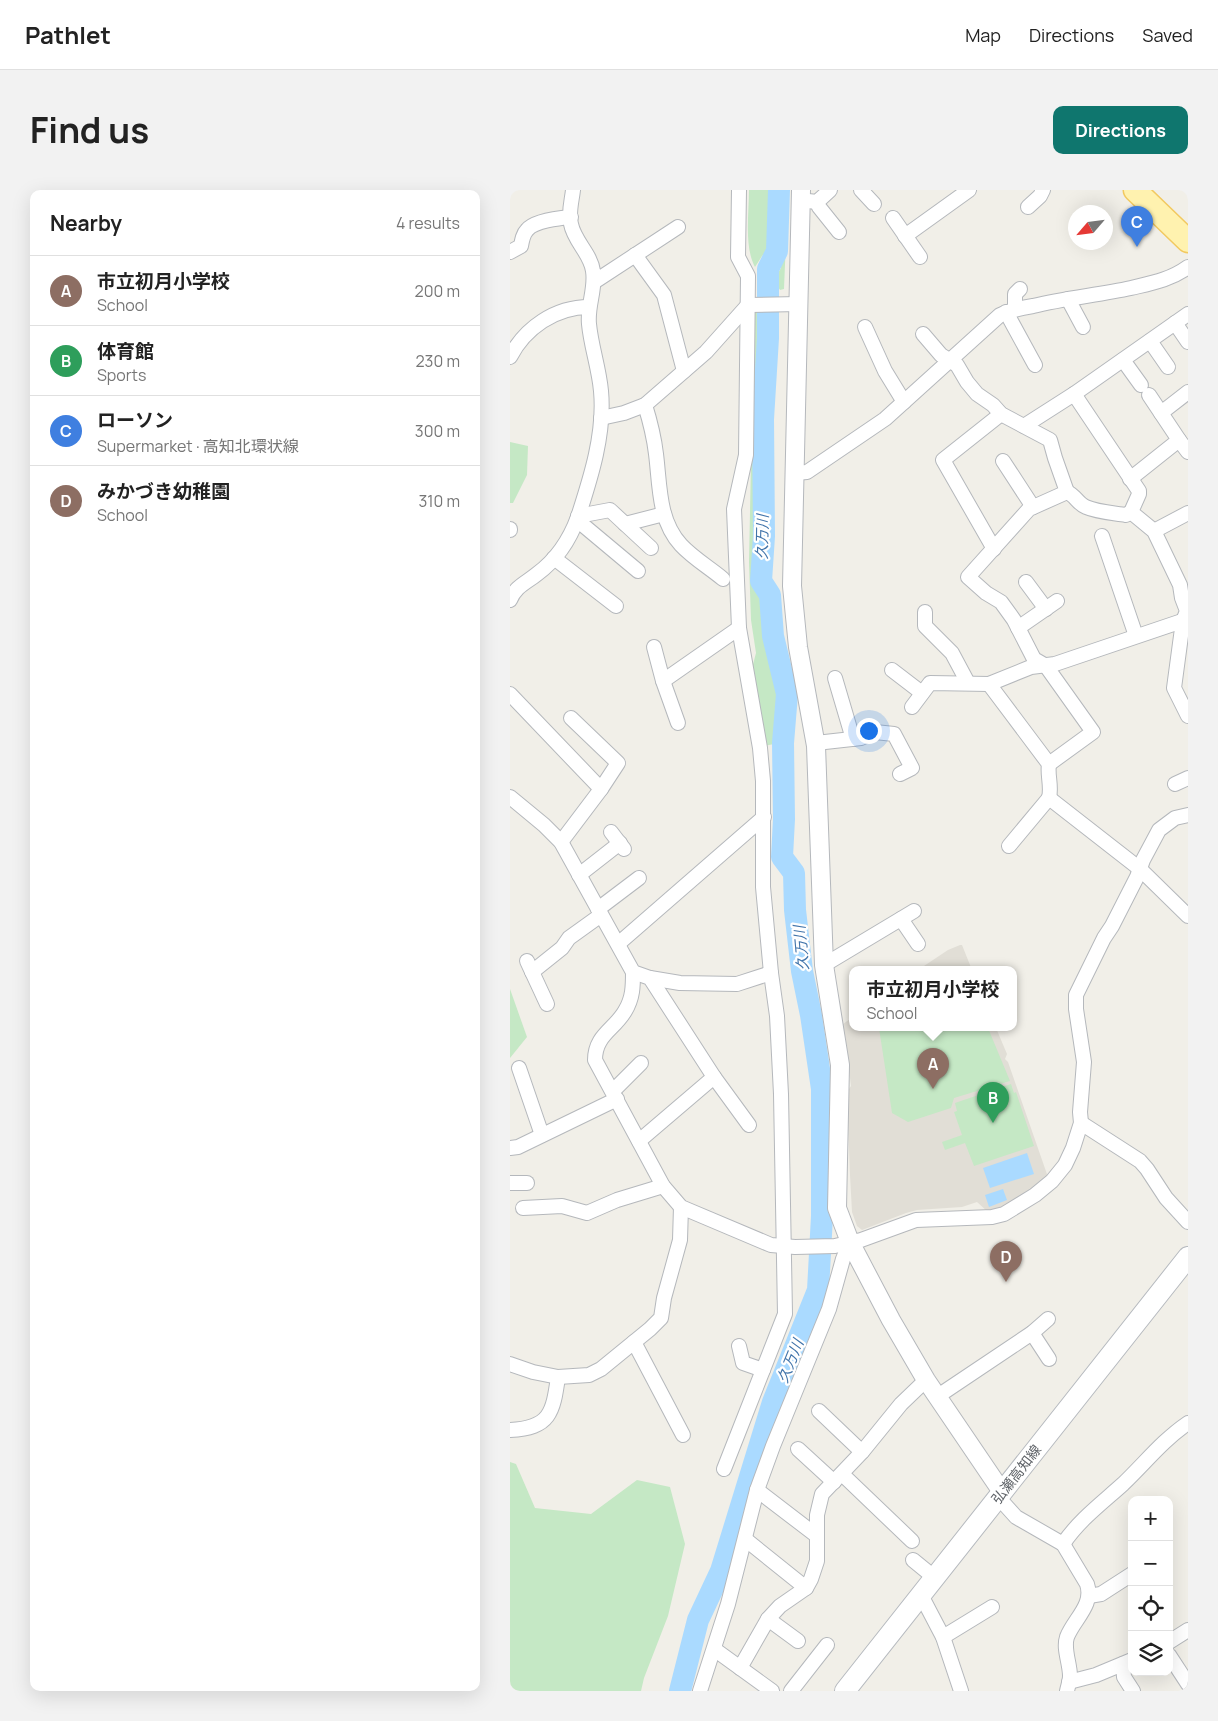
<!DOCTYPE html>
<html lang="en">
<head>
<meta charset="utf-8">
<style>
	body { margin:0; font-family:Manrope,"Noto Sans JP",sans-serif; background:#f2f2f2; color:#222 }
	.controls { position:absolute; right:15px; bottom:15px; display:grid; overflow:hidden; border-radius:10px; box-shadow:0 5px 20px #0002 }
	.controls button { width:45px; height:45px; display:grid; place-items:center; padding:0; border:0; border-bottom:1px solid #e0e0e0; background:#fff; color:#222; font:25px sans-serif }
	.compass { position:absolute; left:558px; top:15px; width:45px; height:45px; border-radius:50%; background:#fff; box-shadow:0 5px 20px #0002; rotate:242deg }
	.you { position:absolute; left:358px; top:540px; width:18px; height:18px; margin:-12px; border:4px solid #fff; border-radius:50%; background:#1a73e8; box-shadow:0 0 0 8px #1a73e833 }
	.badge { display:grid; place-items:center; width:32px; height:32px; border-radius:50%; background:#0f766e; color:#fff; font-size:16px; font-weight:700 }
	.pin { position:absolute; translate:-50% -41px; filter:drop-shadow(0 1px 2px #0008) }
	.pin::after { content:''; position:absolute; top:26px; width:18px; height:15px; background:inherit; clip-path:polygon(0 0,100% 0,50% 100%) }
	.popup { position:absolute; left:339px; top:776px; width:168px; height:65px; box-sizing:border-box; display:grid; place-content:center; border-radius:10px; background:#fff; filter:drop-shadow(0 1px 4px #0005); font-size:16px; white-space:nowrap; color:#767676 }
	.popup b { font-size:19px; color:#222 }
	.popup::after { content:''; position:absolute; left:50%; top:100%; margin-left:-10px; border:10px solid transparent; border-top-color:#fff }
	.list { margin:0; padding:0; list-style:none }
	h2 { display:flex; justify-content:space-between; align-items:center; height:65px; margin:0; padding:0 20px; font-size:21px }
	h2 small { font-size:16px; font-weight:400; color:#767676 }
	.list li { display:grid; grid-template-columns:32px 1fr auto; gap:15px; align-items:center; box-sizing:border-box; height:70px; padding:0 20px; border-top:1px solid #e0e0e0 }
	.list b { display:block; font-size:19px; white-space:nowrap }
	.list p { margin:0; font-size:16px; white-space:nowrap; color:#767676 }
	.list em { font-size:16px; font-style:normal; color:#767676 }
	.icon { flex:none; width:28px; height:28px; fill:none; stroke:currentColor; stroke-width:2; stroke-linecap:round; stroke-linejoin:round }
	.map { position:relative; flex:none; width:678px; height:1501px; overflow:hidden; border-radius:10px }
	header { display:flex; align-items:center; gap:30px; box-sizing:border-box; height:70px; padding:0 25px; background:#fff; border-bottom:1px solid #e0e0e0 }
	header strong { font-size:24px }
	nav { display:flex; gap:28px; margin-inline-start:auto; font-size:18px }
	.intro { display:flex; align-items:center; justify-content:space-between; box-sizing:border-box; height:120px; padding:0 30px }
	h1 { margin:0; font-size:35px }
	.button { padding:12px 22px; border-radius:10px; background:#0f766e; color:#fff; font-size:18px; font-weight:700 }
	main { display:flex; gap:30px; padding:0 30px }
	aside { flex:1; background:#fff; border-radius:10px; box-shadow:0 5px 20px #0002 }
	.map>svg:first-child { display:block }
	.education { fill:#e1ded6 }
	.green { fill:#c5e8c5 }
	.water { fill:#aadaff }
	.lines { fill:none; stroke-linecap:round; stroke-linejoin:round }
	.river { stroke:#aadaff; stroke-width:22 }
	.minor-casing { stroke:#b5b8bc; stroke-width:16 }
	.tertiary-casing { stroke:#b5b8bc; stroke-width:20 }
	.secondary-casing { stroke:#b6babf; stroke-width:22 }
	.primary-casing { stroke:#f2c960; stroke-width:25 }
	.minor { stroke:#fff; stroke-width:14 }
	.tertiary { stroke:#fff; stroke-width:18 }
	.secondary { stroke:#fff; stroke-width:20 }
	.primary { stroke:#fff2af; stroke-width:22 }
	.labels { text-anchor:middle; dominant-baseline:central; stroke-width:4.5; stroke-linejoin:round; paint-order:stroke }
	.street-label { font-size:14px; fill:#5f6368; stroke:#fff }
	.water-label { font-size:15px; font-style:italic; fill:#4174aa; stroke:#fff }
</style>
</head>
<body>
<header>
<strong>Pathlet</strong>
<nav><a>Map</a><a>Directions</a><a>Saved</a></nav>
</header>
<div class="intro"><h1>Find us</h1><a class="button">Directions</a></div>
<main>
<aside>
<h2>Nearby<small>4 results</small></h2>
<ul class="list">
<li><span class="badge" style="background:#8d6e63">A</span><div><b>市立初月小学校</b><p>School</p></div><em>200 m</em></li>
<li><span class="badge" style="background:#2e9e5b">B</span><div><b>体育館</b><p>Sports</p></div><em>230 m</em></li>
<li><span class="badge" style="background:#3f7fe0">C</span><div><b>ローソン</b><p>Supermarket · 高知北環状線</p></div><em>300 m</em></li>
<li><span class="badge" style="background:#8d6e63">D</span><div><b>みかづき幼稚園</b><p>School</p></div><em>310 m</em></li>
</ul>
</aside>
<div class="map">
<svg width="678" height="1501" viewBox="0 0 678 1501">
	<rect width="100%" height="100%" fill="#f1efe8"/>
	<g class="education">
		<path d="M450 755H452L462 780H408L438 760Z"/>
		<path d="M343 827V838H486L497 864 495 869 498 872 539 990 492 1020 478 1022 467 1012 452 1017 407 1020 396 1023 352 1040 347 1036 342 1022 340 985 337 902 341 896 333 834Z"/>
	</g>
	<g class="green">
		<path d="M239 0H264L263 56 252 66 245 77C234 57 239 23 239 0Z"/>
		<path d="M272 0H278L274 99 270 100 267 95V85L271 78Z"/>
		<path d="M244 122H252L251 137 255 145 251 168 247 234 249 243 247 254 249 289 247 311V401L250 398 255 406 258 427 256 445 272 504 271 536 268 546 264 554 254 556 241 482 246 463 241 430 239 372Z"/>
		<path d="M0 252 18 256 17 285 3 313H0Z"/>
		<path d="M0 799 17 847 0 868Z"/>
		<path d="M369 838H478L500 891 444 908 441 918 398 932 382 923Z"/>
		<path d="M501 894 504 903 506 902 524 956 464 976 455 953 435 960 432 952 452 945 444 922 447 921 445 913Z"/>
		<path d="M0 1272 6 1274 25 1318 81 1324 127 1290 160 1297 175 1354 158 1426 134 1488 131 1501H0Z"/>
	</g>
	<g class="water">
		<path d="M517 963 524 984 480 998 473 978Z"/>
		<path d="M493 999 497 1010 479 1017 475 1005Z"/>
	</g>
	<g class="lines">
		<path class="river" d="M170 1501 188 1430 211 1381 263 1212 308 1100 312 1026V899L301 825 292 781 285 720 284 683 272 667 274 629 273 553 277 504 263 446 260 405 251 391 254 346 253 229 258 148V79L267 61 269 0"/>
		<g class="minor-casing">
			<g id="minor">
				<path d="M351 0 364 14"/>
				<path d="M298 11 307 12 320 0"/>
				<path d="M307 12 309 17 329 42"/>
				<path d="M518 17 530 6 533 0"/>
				<path d="M383 28 410 67"/>
				<path d="M395 46 459 0"/>
				<path d="M0 62 11 56C12 50 13 44 17 40 24 31 49 28 61 27"/>
				<path d="M125 65 154 105 174 181"/>
				<path d="M84 92 168 37"/>
				<path d="M558 109 573 137"/>
				<path d="M505 119V104L510 99"/>
				<path d="M496 122 525 175"/>
				<path d="M665 133 678 152"/>
				<path d="M355 137 375 181 394 212"/>
				<path d="M413 144 431 165 447 175 457 192 467 204 483 215 491 224 540 250 545 268 557 302 519 319 458 387 476 403 491 412 504 430 524 469 536 476 583 542 539 574"/>
				<path d="M640 151 658 177"/>
				<path d="M0 167C15 138 45 117 79 117"/>
				<path d="M613 170 631 195"/>
				<path d="M564 204 629 301V304L621 322 644 341 670 395 672 408 677 421 673 431 664 498 678 526"/>
				<path d="M639 205 651 223"/>
				<path d="M135 215C140 231 144 247 146 264 150 295 148 330 171 355 183 368 200 378 213 389"/>
				<path d="M91 228 114 223 135 215 196 162 238 115 289 114"/>
				<path d="M514 236 564 204 678 124"/>
				<path d="M669 250 678 262"/>
				<path d="M493 271 523 317"/>
				<path d="M285 283 297 282 375 229 490 125C501 120 511 118 523 116 555 108 589 105 621 98 642 93 660 90 678 77"/>
				<path d="M620 289 669 250 651 223 678 202"/>
				<path d="M557 302C565 305 568 314 576 317 587 322 604 323 616 325L621 322"/>
				<path d="M68 326 100 320 141 358"/>
				<path d="M67 330 128 381"/>
				<path d="M115 334 154 324"/>
				<path d="M0 340V339"/>
				<path d="M644 341 678 323"/>
				<path d="M592 346 626 446"/>
				<path d="M484 359 433 270 491 224"/>
				<path d="M44 368 106 416"/>
				<path d="M516 392 536 419"/>
				<path d="M0 410C6 396 16 393 27 384 46 370 60 349 68 327 81 287 95 243 91 201 89 178 81 156 79 134 77 116 86 99 83 81 81 64 64 51 61 34 58 23 62 10 63 0"/>
				<path d="M415 422V436L442 463 458 493"/>
				<path d="M508 438 547 411"/>
				<path d="M144 457 153 491 168 533"/>
				<path d="M382 480 412 503"/>
				<path d="M325 488 343 549"/>
				<path d="M153 491 229 438"/>
				<path d="M479 494 539 574C537 585 542 596 539 608"/>
				<path d="M0 504 91 599"/>
				<path d="M402 517 420 493 479 494 521 477 545 474 678 429"/>
				<path d="M306 553 351 548 365 542 384 544 402 578 390 584"/>
				<path d="M665 594 678 588"/>
				<path d="M0 607 34 635 51 652 123 782 140 788 204 887 239 935"/>
				<path d="M101 642 114 659"/>
				<path d="M51 652 91 599 108 573 61 528"/>
				<path d="M499 656 539 608 630 679 678 726"/>
				<path d="M69 685 110 653"/>
				<path d="M88 719 129 688"/>
				<path d="M391 729 408 754"/>
				<path d="M108 754 254 627"/>
				<path d="M17 771 37 814"/>
				<path d="M314 775 404 721"/>
				<path d="M22 782 52 758 59 748 91 725"/>
				<path d="M123 782C123 796 123 808 115 821 104 840 85 845 85 870L153 996 171 1017 261 1055 285 1057 325 1056 351 1050 406 1030 482 1027 494 1024 525 1005 542 991 555 975 563 958 571 933 570 922 574 872 566 819V805L594 748 602 736 627 687 633 670 649 640 665 628 678 625"/>
				<path d="M140 788 170 793 227 794 261 783"/>
				<path d="M9 878 32 945"/>
				<path d="M103 901 131 873"/>
				<path d="M571 933 630 971 637 979 656 1008 678 1032"/>
				<path d="M129 951 204 887"/>
				<path d="M0 958 8 957 107 909"/>
				<path d="M0 993H17"/>
				<path d="M13 1018 52 1016 77 1023 107 1010 153 996"/>
				<path d="M522 1143 539 1169"/>
				<path d="M124 1152 173 1245"/>
				<path d="M229 1156 233 1173 253 1180"/>
				<path d="M0 1174 23 1182 48 1187 79 1185 91 1179 140 1139 151 1128 154 1108 170 1050 171 1017"/>
				<path d="M428 1206 522 1143 538 1129"/>
				<path d="M309 1221 352 1262"/>
				<path d="M0 1240C40 1238 43 1223 48 1187"/>
				<path d="M288 1259 324 1292"/>
				<path d="M214 1279 275 1124 271 904 267 826 261 783 253 697V591L250 558 229 438 224 319 236 265 238 86 228 67 229 0"/>
				<path d="M332 1284 402 1351"/>
				<path d="M247 1300 307 1346"/>
				<path d="M488 1307 506 1327 553 1354 577 1394C584 1415 564 1429 557 1447 553 1459 560 1473 560 1486 560 1491 558 1496 557 1501"/>
				<path d="M235 1349 296 1398"/>
				<path d="M553 1354C569 1330 592 1313 613 1294 635 1273 653 1250 678 1233"/>
				<path d="M403 1370 425 1388"/>
				<path d="M411 1405 433 1447 451 1501"/>
				<path d="M579 1406 591 1404 622 1384"/>
				<path d="M258 1429 288 1451"/>
				<path d="M433 1447 482 1417"/>
				<path d="M659 1452 678 1440"/>
				<path d="M204 1459 262 1501"/>
				<path d="M659 1465 678 1494"/>
				<path d="M613 1474 614 1487 623 1501"/>
				<path d="M230 1478 258 1429 270 1416 296 1398 301 1389 307 1371V1325L312 1304 352 1262 391 1214 416 1190"/>
				<path d="M559 1492 586 1485 622 1470"/>
				<path d="M190 1501 218 1414 247 1300 263 1256 319 1119 333 1069 340 1052"/>
				<path d="M281 1501 317 1455"/>
			</g>
		</g>
		<g class="tertiary-casing">
			<path id="tertiary" d="M291 0 282 396 288 457 306 556 314 775 330 875 327 1018 340 1052 381 1130 416 1190 492 1302"/>
		</g>
		<g class="secondary-casing">
			<path id="secondary" d="M335 1501 678 1067"/>
		</g>
		<g class="primary-casing">
			<path id="primary" d="M625 0 678 51"/>
		</g>
		<use href="#minor" class="minor"/>
		<use href="#tertiary" class="tertiary"/>
		<use href="#secondary" class="secondary"/>
		<use href="#primary" class="primary"/>
	</g>
	<g class="labels">
		<g class="street-label">
			<text transform="translate(506 1284) rotate(-52)">弘瀬高知線</text>
		</g>
		<g class="water-label">
			<text transform="translate(252 347) rotate(-89)">久万川</text>
			<text transform="translate(291 758) rotate(-95)">久万川</text>
			<text transform="translate(280 1171) rotate(-68)">久万川</text>
		</g>
	</g>
</svg>
<div class="controls">
<button>+</button>
<button>−</button>
<button><svg class="icon" aria-label="locate" viewBox="0 0 24 24"><circle cx="12" cy="12" r="6"/><path d="M12 2v4M12 18v4M2 12h4M18 12h4"/></svg></button>
<button><svg class="icon" aria-label="layers" viewBox="0 0 24 24"><path d="M12 4l9 5-9 5-9-5zM3 14l9 5 9-5"/></svg></button>
</div>
<svg class="compass" viewBox="-18 -18 36 36"><path d="M0-13l5 13h-10z" fill="#e53935"/><path d="M0 13l5-13h-10z" fill="#767676"/></svg>
<div class="you"></div>
<div class="pin badge" style="left:423px;top:899px;background:#8d6e63">A</div>
<div class="popup"><b>市立初月小学校</b>School</div>
<div class="pin badge" style="left:483px;top:933px;background:#2e9e5b">B</div>
<div class="pin badge" style="left:627px;top:57px;background:#3f7fe0">C</div>
<div class="pin badge" style="left:496px;top:1092px;background:#8d6e63">D</div>
</div>
</main>
</body>
</html>
